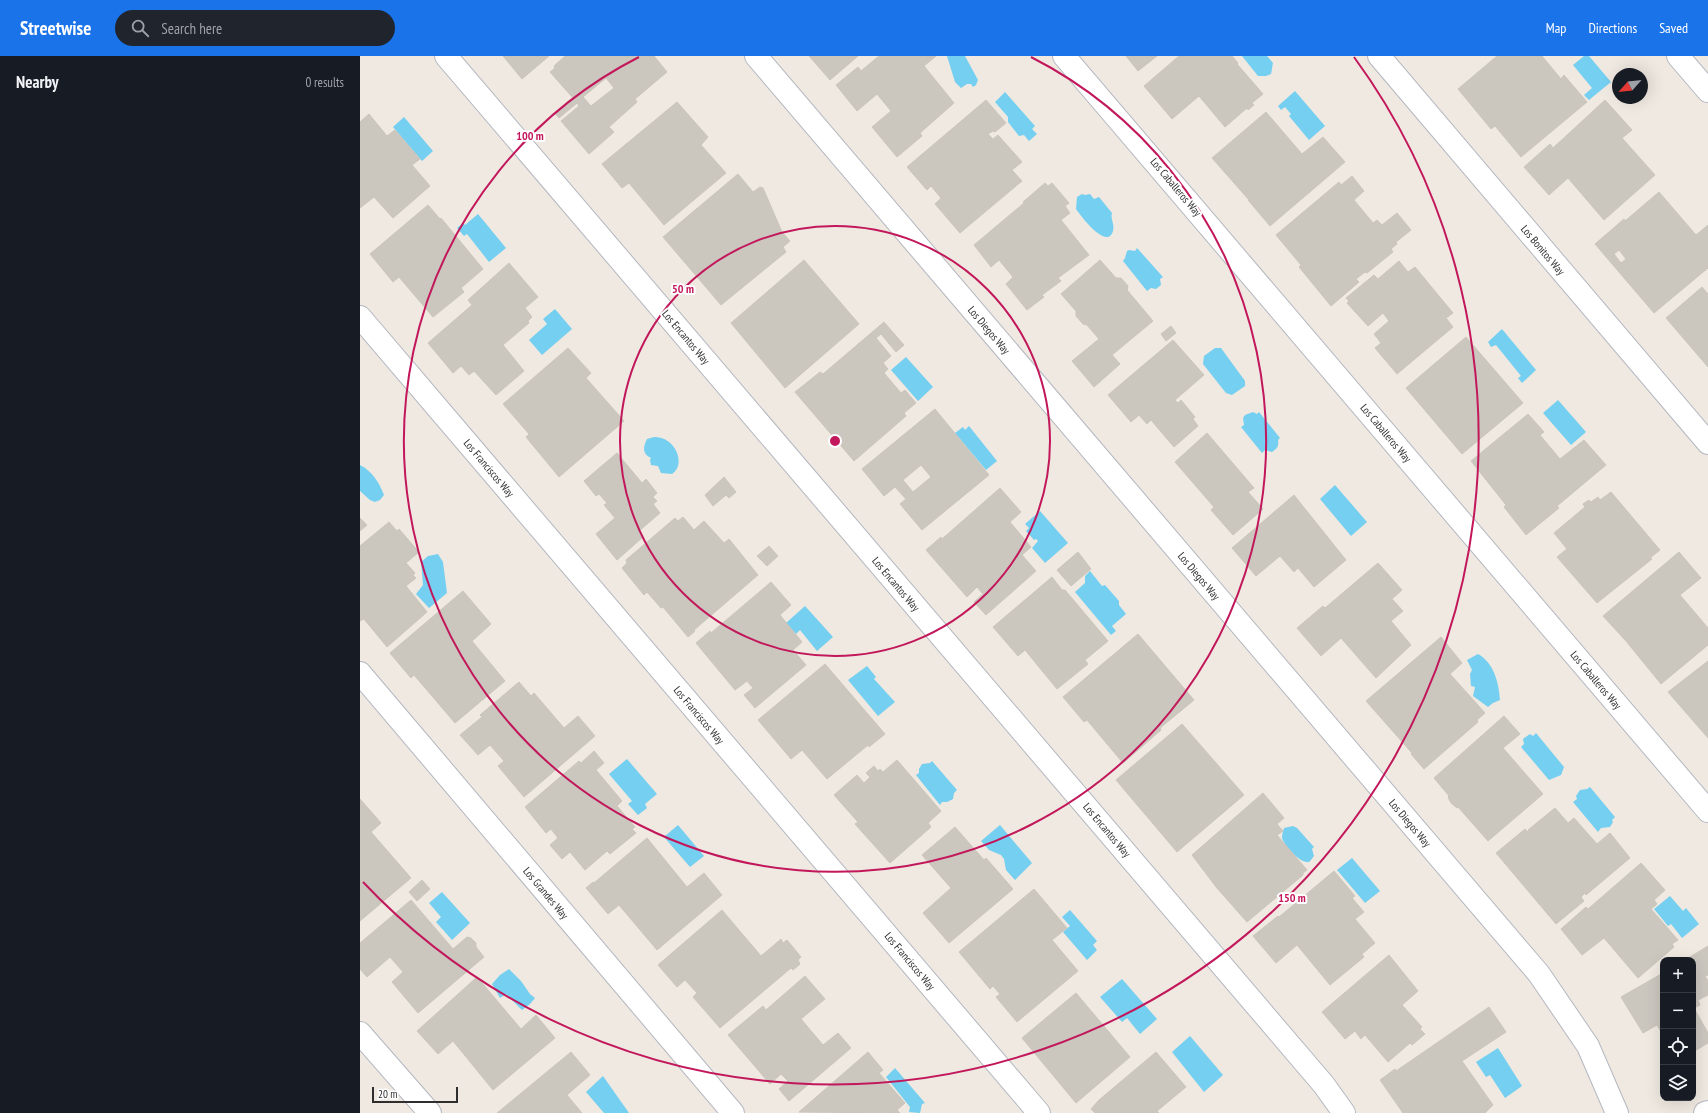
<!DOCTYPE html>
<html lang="en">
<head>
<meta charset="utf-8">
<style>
	body { margin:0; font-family:"PT Sans Narrow",sans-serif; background:#20242c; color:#f1f3f6 }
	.controls { position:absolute; right:12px; bottom:12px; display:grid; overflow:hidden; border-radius:8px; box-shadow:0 4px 16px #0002 }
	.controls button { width:36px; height:36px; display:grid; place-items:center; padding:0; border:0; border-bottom:1px solid #363941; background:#171b24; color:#f1f3f6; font:20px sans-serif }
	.compass { position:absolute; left:1252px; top:12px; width:36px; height:36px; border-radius:50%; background:#171b24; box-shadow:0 4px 16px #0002; rotate:243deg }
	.scale { position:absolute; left:12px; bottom:10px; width:86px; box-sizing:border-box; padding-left:4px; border:2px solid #2e2e2e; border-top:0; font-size:11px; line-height:14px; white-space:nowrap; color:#2e2e2e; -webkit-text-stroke:3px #fff; paint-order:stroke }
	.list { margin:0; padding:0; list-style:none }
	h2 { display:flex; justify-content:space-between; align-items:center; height:52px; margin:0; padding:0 16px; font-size:17px }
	h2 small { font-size:13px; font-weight:400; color:#9ea1a6 }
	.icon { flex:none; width:22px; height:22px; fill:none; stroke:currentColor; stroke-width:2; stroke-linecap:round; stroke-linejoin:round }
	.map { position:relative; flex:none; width:1348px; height:1057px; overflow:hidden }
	header { display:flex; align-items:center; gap:24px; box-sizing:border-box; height:56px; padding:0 20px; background:#1a73e8; color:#fff }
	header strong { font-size:19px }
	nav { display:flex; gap:22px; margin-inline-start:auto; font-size:14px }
	.search { width:280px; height:36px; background:#20242c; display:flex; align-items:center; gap:10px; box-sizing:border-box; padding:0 14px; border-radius:22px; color:#9ea1a6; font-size:15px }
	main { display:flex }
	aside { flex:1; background:#171b24 }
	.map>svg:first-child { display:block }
	.water { fill:#75cff0 }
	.building { fill:#cbc7bf; stroke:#cbc5ba; fill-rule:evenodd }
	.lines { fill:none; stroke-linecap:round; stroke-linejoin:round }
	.street-casing { stroke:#b4b7c1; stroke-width:24 }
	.street { stroke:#fff; stroke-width:22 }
	.ring { fill:none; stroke:#c2185b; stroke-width:2 }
	.labels { text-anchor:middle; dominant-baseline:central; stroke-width:4; stroke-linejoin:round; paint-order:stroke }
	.street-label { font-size:11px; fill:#2e2e2e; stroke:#fff }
	.centre { fill:#c2185b; stroke:#fff; stroke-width:2 }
	.ring-label { font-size:12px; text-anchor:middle; font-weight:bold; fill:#c2185b; stroke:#fff; stroke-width:4; stroke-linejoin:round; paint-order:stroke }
</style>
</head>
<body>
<header>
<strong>Streetwise</strong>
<div class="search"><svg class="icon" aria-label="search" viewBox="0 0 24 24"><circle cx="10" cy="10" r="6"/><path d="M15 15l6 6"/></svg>Search here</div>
<nav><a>Map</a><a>Directions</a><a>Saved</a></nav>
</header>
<main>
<aside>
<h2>Nearby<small>0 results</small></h2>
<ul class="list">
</ul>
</aside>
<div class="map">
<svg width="1348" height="1057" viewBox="0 0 1348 1057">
	<rect width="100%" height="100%" fill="#efe9e1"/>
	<g class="water">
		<path d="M587 0H605L618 24 616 29 613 31 611 28H607L601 32 595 26Z"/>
		<path d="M882 0H907L913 7 911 18 906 20H898Z"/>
		<path d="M1224 0H1229L1251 26 1229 44 1224 39 1232 32 1213 9Z"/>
		<path d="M935 35 965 70 949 84 929 60 931 58 925 51 921 54 918 50Z"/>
		<path d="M645 36 675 70 672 73 677 78 669 85 664 79 659 80 648 66V61L635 46Z"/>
		<path d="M44 61 73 95 62 105 33 71Z"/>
		<path d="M722 138 725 139 730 138 734 143 739 141 752 157C750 163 755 168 753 175 747 195 720 159 716 153L717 141Z"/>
		<path d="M118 158 146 192 129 206 107 178 104 180 97 172 103 167 105 169Z"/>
		<path d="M777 192 803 221 800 223 801 229 796 233 791 232 787 235 763 205 765 202 767 195 769 194 775 195Z"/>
		<path d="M195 253 212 273 182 299 169 284 187 268 183 263Z"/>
		<path d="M1142 273 1176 314 1162 327 1158 322 1161 320 1136 289 1131 291 1128 286Z"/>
		<path d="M855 292H861L885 325V330L872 339 866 337 843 308 844 300Z"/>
		<path d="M546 301 573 331 558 345 531 314Z"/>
		<path d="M1198 344 1226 376 1211 389 1183 357Z"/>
		<path d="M893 356 897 358 899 356 920 382 918 384C919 390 917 393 912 396L905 394 902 397 881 371 884 369 883 362 885 359Z"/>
		<path d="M609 370 637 405 626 414 595 377 603 371 605 374Z"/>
		<path d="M294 381C299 381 304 382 309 386 318 393 324 410 312 418L301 417 298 410 291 409 290 404 291 402C282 398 283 391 287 383Z"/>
		<path d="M0 409C12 415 19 426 24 439L20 444 15 446 10 444 0 435Z"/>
		<path d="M975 429 1007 466 991 480 960 443Z"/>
		<path d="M680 455 708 487 685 507 672 492 678 485 676 483 674 484 666 475 669 472 665 468Z"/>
		<path d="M78 498 83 506 87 537 69 552 56 538 63 529 61 506 68 500Z"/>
		<path d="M730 515 742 530 745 529 759 545V549L766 558 752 570 756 575 751 579 715 536 725 527V520Z"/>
		<path d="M445 550 473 581 457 595 440 574 436 578 426 567Z"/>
		<path d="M1118 598C1134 607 1139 627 1140 644L1133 647 1128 651 1113 640 1115 631 1111 630 1110 618 1112 614 1107 604Z"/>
		<path d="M507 610 516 621 514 623 535 646 518 660 488 624Z"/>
		<path d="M1176 677 1204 711 1201 719 1189 724 1161 691 1164 688 1163 683 1170 678 1173 680Z"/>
		<path d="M267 703 297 738 285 748 287 752 278 759 268 748 272 745 249 718Z"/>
		<path d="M572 705 597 734 594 737 593 743 587 746H582L580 749 556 719 559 717V713L562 708 570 707Z"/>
		<path d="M1230 731 1255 761 1252 764 1253 766 1250 771 1241 772 1238 776 1213 746 1217 743 1216 740 1220 734 1227 733Z"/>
		<path d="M318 769 344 800 330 811 304 781Z"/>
		<path d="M640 769 672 807 655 824 646 814 644 803 641 799 629 794 621 785Z"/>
		<path d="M933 770 937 772 954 791 952 793 954 800C952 802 950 807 947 806 939 806 924 789 922 782 922 778 923 776 924 772Z"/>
		<path d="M992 802 1020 835 1005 847 977 814Z"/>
		<path d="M82 836 110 867 92 884 76 866 81 861 69 847Z"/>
		<path d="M1310 840 1323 855 1326 852 1339 868 1322 882 1311 868 1308 870 1294 853Z"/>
		<path d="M710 854 737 885 733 889 737 894 727 904 703 876 710 870 702 861Z"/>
		<path d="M149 913 161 925 170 938 175 942 170 948 162 954 146 938 140 942 132 928 140 919Z"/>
		<path d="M762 923 797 963 780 978 767 962 762 966 740 941Z"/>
		<path d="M830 980 863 1019 844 1036 812 996Z"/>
		<path d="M1138 992 1162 1030 1145 1042 1130 1019 1126 1021 1116 1006Z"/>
		<path d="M535 1012 565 1047 562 1048 560 1057 549 1056 550 1051 526 1021Z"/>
		<path d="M243 1020 269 1057H244L226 1036Z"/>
	</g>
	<g class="building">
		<path d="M143 0H189L162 23Z"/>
		<path d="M205 0H294L307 16 275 43 277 46 249 71 254 76 229 98 201 65 219 50 217 47 199 62 195 57 213 42 190 16 195 12 194 10ZM246 22 254 32 231 50 223 41Z"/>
		<path d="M449 0H498L470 24Z"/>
		<path d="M519 0H576L564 10 594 47 560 77 562 80 537 101 512 71 531 55 517 38 497 55 476 29 498 11 501 15Z"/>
		<path d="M766 0H797L778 15Z"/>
		<path d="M819 0H872L878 7 877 8 903 38 892 47 894 49 888 54 887 52 865 71 839 40 812 63 784 30Z"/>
		<path d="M1137 0H1182L1201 23 1204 19 1227 46 1161 101 1135 70 1131 73 1098 33Z"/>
		<path d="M626 44 646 67 635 76 633 75 628 78 633 83 638 79 662 106 652 114 662 125 600 177 575 148 581 142 571 130 567 134 547 111Z"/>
		<path d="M1245 44 1272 74 1262 82 1295 119 1244 164 1208 122 1189 139 1164 111 1190 88 1193 92Z"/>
		<path d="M317 46 348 81 341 89 366 117 304 169 269 127 262 132 242 108Z"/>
		<path d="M906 56 942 98 963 81 985 106 910 170 888 144H889L852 102Z"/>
		<path d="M9 58 27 80 35 74 60 103 52 109 70 130 33 162 14 141 0 152V66Z"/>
		<path d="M378 118 393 136 400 131 403 132 422 176 430 185 423 191 426 196 361 249 303 181Z"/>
		<path d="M992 120 1004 135 994 144 1013 167 1017 164 1022 169 1037 157 1051 174 1036 186 1037 188 1031 193 1033 196 1007 217 1005 216 996 223 999 226 971 250 939 211 941 209 916 179 979 126 981 129Z"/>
		<path d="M685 127 688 130 692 127 709 147 705 150 710 157 701 164 729 199 698 222 701 225 682 239 684 241 667 254 646 228 653 221 639 204 631 211 614 189 664 147 663 146Z"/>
		<path d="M1299 136 1336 179 1348 169V212L1294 257 1235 188 1264 163 1265 165ZM1259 194 1266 203 1261 207 1254 198Z"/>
		<path d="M68 149 80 163 81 162 123 213 101 232 104 236 73 261 39 221 33 226 10 198Z"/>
		<path d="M444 204 499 268 425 332 371 267Z"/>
		<path d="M740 204 756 222H761L768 230 767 234 793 265 752 299 760 308 734 331 712 305 739 283 727 269 723 268 716 260V255L701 238Z"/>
		<path d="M1039 205 1048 216 1055 211 1093 257 1086 262 1093 271 1037 318 1015 292 1021 287 1014 278 1029 265 1023 257 1008 270 987 247 989 245 986 242 1014 219 1018 223Z"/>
		<path d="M149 207 178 241 165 252 172 261 168 265 169 267 143 289 164 315 136 339 114 315 109 319 101 310 93 317 68 287 112 249 108 244Z"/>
		<path d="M1342 231 1348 238V311L1306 262Z"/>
		<path d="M524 266 544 289 536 296 521 278 516 282 531 300 523 307 528 313 524 317 541 337 545 334 556 347 544 357 546 360 494 405 435 336 460 316 463 318Z"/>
		<path d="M811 270 816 277 806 285 801 278Z"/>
		<path d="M1106 281 1163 347 1102 398 1046 332Z"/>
		<path d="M813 284 844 319 815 344 818 347 821 344 835 361 833 363 838 370 814 391 791 364 787 368 779 359 771 366 748 339Z"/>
		<path d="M208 292 231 317 226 322 264 365 199 421 166 381 169 378 143 348Z"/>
		<path d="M575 353 629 419 562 474 540 448 546 443 535 431 524 440 502 413ZM561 409 571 421 553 436 543 424Z"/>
		<path d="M1168 358 1184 376 1180 379 1200 403 1224 384 1246 409 1197 450 1199 452 1166 479 1144 451 1146 449 1111 405Z"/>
		<path d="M847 377 894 432 888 436 903 453 873 479 851 454 854 451 815 406Z"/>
		<path d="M257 397 282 427 286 423 297 437 293 441 297 445 293 448 300 457 279 475 283 481 257 504 236 478 255 462 244 449 247 447 239 438 236 440 224 425Z"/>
		<path d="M364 421 376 436 369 442 366 439 353 450 345 439Z"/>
		<path d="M640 432 661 456 650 466 671 491 662 499 676 515 626 559 614 546 623 538 617 531 607 541 566 494 581 481 582 483Z"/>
		<path d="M1251 436 1300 494 1290 502 1292 503 1237 547 1197 501 1207 493 1194 477 1225 451 1223 448 1229 444 1231 446 1238 441 1240 444Z"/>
		<path d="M934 439 986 504 954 531 938 512 934 516 920 500 896 520 872 492Z"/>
		<path d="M323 461 334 474 344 465 364 487 369 483 398 519 334 574 335 575 328 581 303 551 301 552 287 536 284 539 262 512 267 507 266 504 315 462 318 465Z"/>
		<path d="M0 462 7 469 0 475Z"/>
		<path d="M29 466 37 475 39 473 59 496 46 507 55 517 53 519 56 522 46 530 67 556 27 591 4 563 0 565V490Z"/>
		<path d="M409 490 418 500 407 510 397 500Z"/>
		<path d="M718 496 731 513 711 530 697 514Z"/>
		<path d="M1319 496 1341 522 1320 539 1348 572V589L1301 628 1266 585 1243 560Z"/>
		<path d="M1018 507 1042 534 1032 543 1043 555 1031 565 1051 589 1016 622 981 582 961 600 937 572 963 550 965 552Z"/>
		<path d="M692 521 702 534H705L748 585 725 604 728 608 697 633 665 594 658 600 633 571Z"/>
		<path d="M411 526 431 549 420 559 442 586 433 594 446 609 395 652 384 639 393 632 387 625 375 634 336 587 350 575 351 577Z"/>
		<path d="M103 535 131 568 112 585 145 625 95 667 54 619 51 622 30 597Z"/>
		<path d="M778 578 834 644 800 672 801 674 763 707 727 664 724 666 703 641Z"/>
		<path d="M1081 581 1102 607 1090 618 1125 657 1117 664 1118 666 1064 713 1051 698 1052 697 1006 645Z"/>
		<path d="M1348 605V682L1308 636Z"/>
		<path d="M465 608 525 678 509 691 508 689 467 723 442 694 431 703 398 664Z"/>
		<path d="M159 626 171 640 174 637 204 672 218 660 235 680 164 741 138 710 144 705 130 689 118 699 100 679 122 661 120 659Z"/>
		<path d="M1144 660 1160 678 1143 692 1183 738 1128 785 1098 751 1097 752 1091 747 1088 741 1089 740 1074 722Z"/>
		<path d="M822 668 884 739 817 796 756 724Z"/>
		<path d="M234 695 244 707 236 714 262 745 257 750 275 771 272 773 276 777 250 798 247 795 225 814 210 796 202 803 190 789 198 782 191 773 186 777 165 751 219 705 221 707Z"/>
		<path d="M537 704 581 755 568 767 571 771 530 807 495 768 498 766 474 739 497 719 504 727 510 721 506 717 514 710 518 715 520 713 523 716Z"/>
		<path d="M903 737 924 762 917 768 923 775 917 779 947 814 943 817V819L887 866 856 831 832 799Z"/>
		<path d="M0 743 21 767 11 776 51 822 0 865Z"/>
		<path d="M1195 752 1208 767 1214 762 1237 788 1250 777 1270 802 1226 839 1225 837 1221 841 1224 845 1196 868 1136 797 1165 773 1168 776 1169 775 1168 774Z"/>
		<path d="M595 771 624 804 626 802 653 833 589 887 563 857 591 832 562 799Z"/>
		<path d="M287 782 327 831 344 817 362 839 297 894 259 849 248 858 226 832 233 826 234 827Z"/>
		<path d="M1281 807 1305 834 1294 844 1297 848 1291 853 1318 884 1312 888 1314 891 1278 922 1244 882 1222 899 1201 873 1226 851 1228 853Z"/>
		<path d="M974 815 995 840 992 842 1004 856 995 863 1015 887 1002 898 1004 901 970 929 937 889 916 907 893 880 918 860 919 861Z"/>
		<path d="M62 824 70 833 57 845 49 836Z"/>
		<path d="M674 833 707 872 692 884 718 915 657 966 636 941 640 938 633 930 630 933 599 896Z"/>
		<path d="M51 844 93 893 107 881 111 882 116 887V891L124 901 58 957 32 926 43 916 30 901 7 921 0 913V887Z"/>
		<path d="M362 854 401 900 421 883 423 887 427 884 441 901 438 904 440 908 433 914 431 912 360 972 333 941 337 937 325 924 317 931 298 909Z"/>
		<path d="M1348 890V919L1345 920 1348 925V939L1338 944 1340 949 1334 952 1348 977V987L1333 996V904H1325Z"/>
		<path d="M1029 899 1058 935 1042 949 1062 971 1060 973 1065 978 1052 989 1050 987 1028 1006 1005 979 1001 983 995 975 985 983 962 956Z"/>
		<path d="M1303 917V979L1297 969 1283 977 1261 941Z"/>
		<path d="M445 920 465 943 441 963 463 989 478 977 491 992 429 1045 419 1033 428 1025 421 1018 410 1028 368 979 403 950 406 954Z"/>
		<path d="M117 921 161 973 176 959 195 982 133 1034 93 985 78 998 57 975Z"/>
		<path d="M716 937 770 1001 716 1047 662 982Z"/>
		<path d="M1129 951 1146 976 1102 1005 1133 1049 1125 1057H1043L1020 1024 1035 1013 1036 1015Z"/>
		<path d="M211 996 230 1019 207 1039 222 1057H137Z"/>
		<path d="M508 996 523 1014 519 1017 545 1047 537 1054 540 1057 439 1056Z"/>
		<path d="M796 996 826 1031 797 1055 799 1057H735L731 1053 739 1044Z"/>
	</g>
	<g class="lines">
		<g class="street-casing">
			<g id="street">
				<path d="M86 0 964 1029 984 1057"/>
				<path d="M396 0 1179 918 1228 990 1257 1057"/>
				<path d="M704 0 1348 755"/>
				<path d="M1019 0 1348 387"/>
				<path d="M1318 0 1348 35"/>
				<path d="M0 261 679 1057"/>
				<path d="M0 617 373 1057"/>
				<path d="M0 977 70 1057"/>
				<path d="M1345 1057 1348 1056"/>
			</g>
		</g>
		<use href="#street" class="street"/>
	</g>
	<g class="ring">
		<circle cx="475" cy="385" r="215"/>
		<path d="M671 1A431 431 0 1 1 279 1"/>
		<path d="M994 1A646 646 0 0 1 3 826"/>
	</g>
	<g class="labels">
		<g class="street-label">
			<text transform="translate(816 131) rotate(50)">Los Caballeros Way</text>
			<text transform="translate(1183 194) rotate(50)">Los Bonitos Way</text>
			<text transform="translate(629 274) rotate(50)">Los Diegos Way</text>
			<text transform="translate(326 281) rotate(50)">Los Encantos Way</text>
			<text transform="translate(1026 377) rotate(50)">Los Caballeros Way</text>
			<text transform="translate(129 412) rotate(50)">Los Franciscos Way</text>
			<text transform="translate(839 520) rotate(50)">Los Diegos Way</text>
			<text transform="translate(536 528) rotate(50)">Los Encantos Way</text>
			<text transform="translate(1236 624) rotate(50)">Los Caballeros Way</text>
			<text transform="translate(339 659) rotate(50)">Los Franciscos Way</text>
			<text transform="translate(1050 767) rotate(50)">Los Diegos Way</text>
			<text transform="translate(747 774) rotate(50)">Los Encantos Way</text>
			<text transform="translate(186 837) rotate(50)">Los Grandes Way</text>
			<text transform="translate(550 905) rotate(50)">Los Franciscos Way</text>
		</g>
	</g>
	<circle cx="475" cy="385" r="6" class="centre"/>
	<g class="ring-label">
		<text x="170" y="84">100 m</text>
		<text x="323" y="237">50 m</text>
		<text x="932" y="846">150 m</text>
	</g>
</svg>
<div class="controls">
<button>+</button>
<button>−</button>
<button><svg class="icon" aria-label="locate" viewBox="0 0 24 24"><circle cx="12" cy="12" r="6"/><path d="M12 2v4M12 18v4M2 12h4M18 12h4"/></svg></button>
<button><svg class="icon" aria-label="layers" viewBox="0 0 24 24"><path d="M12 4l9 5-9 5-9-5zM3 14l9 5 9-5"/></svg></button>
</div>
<svg class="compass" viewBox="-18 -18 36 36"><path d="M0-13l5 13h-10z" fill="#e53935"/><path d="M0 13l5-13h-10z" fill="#9ea1a6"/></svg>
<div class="scale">20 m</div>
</div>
</main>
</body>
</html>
